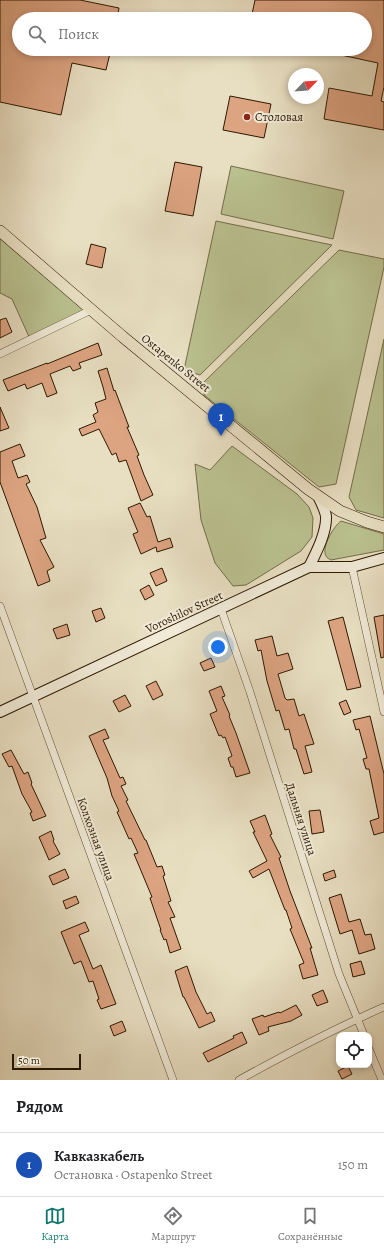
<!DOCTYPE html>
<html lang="ru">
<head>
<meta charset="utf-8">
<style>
	body { margin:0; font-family:Alegreya,serif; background:#f6f6f6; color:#202124 }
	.controls { position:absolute; right:12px; bottom:12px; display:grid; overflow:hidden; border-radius:8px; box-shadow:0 2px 6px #0003 }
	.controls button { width:36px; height:36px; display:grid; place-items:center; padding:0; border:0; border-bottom:1px solid #e0e0e0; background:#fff; color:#202124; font:20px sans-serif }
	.compass { position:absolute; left:288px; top:68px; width:36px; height:36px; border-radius:50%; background:#fff; box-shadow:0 2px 6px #0003; rotate:65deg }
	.scale { position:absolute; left:12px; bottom:10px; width:69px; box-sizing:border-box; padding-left:4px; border:2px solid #2d1800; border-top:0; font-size:11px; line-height:14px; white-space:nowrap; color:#2d1800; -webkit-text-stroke:3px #f0ead7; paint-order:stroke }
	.you { position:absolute; left:218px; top:647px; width:14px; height:14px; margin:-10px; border:3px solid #fff; border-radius:50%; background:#1a73e8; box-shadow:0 0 0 6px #1a73e833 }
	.badge { display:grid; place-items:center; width:26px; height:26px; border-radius:50%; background:#0f766e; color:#fff; font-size:13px; font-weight:700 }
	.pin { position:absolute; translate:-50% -33px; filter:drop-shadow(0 1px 2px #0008) }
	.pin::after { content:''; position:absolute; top:21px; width:14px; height:12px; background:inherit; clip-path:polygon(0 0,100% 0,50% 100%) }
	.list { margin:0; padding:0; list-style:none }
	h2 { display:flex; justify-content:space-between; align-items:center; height:52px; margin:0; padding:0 16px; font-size:17px }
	h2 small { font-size:13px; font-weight:400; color:#757577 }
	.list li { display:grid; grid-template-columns:26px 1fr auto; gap:12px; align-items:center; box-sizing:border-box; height:64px; padding:0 16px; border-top:1px solid #e0e0e0 }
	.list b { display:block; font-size:15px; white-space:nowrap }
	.list p { margin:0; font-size:13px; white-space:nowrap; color:#757577 }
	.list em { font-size:13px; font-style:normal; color:#757577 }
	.icon { flex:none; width:22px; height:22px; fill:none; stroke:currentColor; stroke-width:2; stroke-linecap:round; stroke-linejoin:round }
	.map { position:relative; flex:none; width:384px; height:1080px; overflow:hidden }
	.search { position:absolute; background:#fff; box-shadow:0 2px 6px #0003; left:12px; right:12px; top:12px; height:44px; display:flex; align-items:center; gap:10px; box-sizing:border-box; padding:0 14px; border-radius:22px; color:#757577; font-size:15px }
	.sheet { height:116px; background:#fff }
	nav { display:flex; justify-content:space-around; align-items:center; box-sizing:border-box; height:56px; border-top:1px solid #e0e0e0; background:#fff; font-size:11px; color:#757577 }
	nav a { display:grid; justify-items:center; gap:2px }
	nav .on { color:#0f766e }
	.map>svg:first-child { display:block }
	.green { fill:#bac190; stroke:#746c48 }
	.building { fill:#dda482; stroke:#2d1800 }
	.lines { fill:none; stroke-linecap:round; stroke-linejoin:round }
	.street-casing { stroke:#5c4a30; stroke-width:8 }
	.secondary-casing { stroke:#2d1800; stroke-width:12 }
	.primary-casing { stroke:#2d1800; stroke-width:12 }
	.street { stroke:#f0ead7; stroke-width:7 }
	.secondary { stroke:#f0ead7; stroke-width:10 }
	.primary { stroke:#e8dfc2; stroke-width:11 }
	.poi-dot { fill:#8f2418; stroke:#f0ead7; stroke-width:1.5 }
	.labels { text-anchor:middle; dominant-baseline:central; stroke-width:4; stroke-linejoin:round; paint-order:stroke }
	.poi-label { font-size:12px; fill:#2d1800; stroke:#f0ead7; text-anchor:start }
	.street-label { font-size:12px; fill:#2d1800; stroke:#f0ead7 }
</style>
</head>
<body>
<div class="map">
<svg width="384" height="1080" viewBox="0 0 384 1080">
	<rect width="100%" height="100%" fill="#e8dfc2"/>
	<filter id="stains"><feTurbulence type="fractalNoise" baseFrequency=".005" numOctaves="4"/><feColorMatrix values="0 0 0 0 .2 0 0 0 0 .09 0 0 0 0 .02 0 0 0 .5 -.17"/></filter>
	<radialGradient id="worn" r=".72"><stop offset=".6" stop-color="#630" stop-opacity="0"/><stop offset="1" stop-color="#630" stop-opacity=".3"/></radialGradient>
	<g class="green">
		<path d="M231 166 344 191 333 239 221 214Z"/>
		<path d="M216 221 332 245 200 375 184 370Z"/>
		<path d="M0 231 91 310 30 339 12 299 0 293Z"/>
		<path d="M339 250 384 259V267L336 484 319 487 204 395V382Z"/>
		<path d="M384 339V518L356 510 349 497Z"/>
		<path d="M232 446 297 494 309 507 313 518 312 537 301 551 246 585 233 586 215 563 201 520 195 464 210 470Z"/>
		<path d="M341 521 384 534V550L331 560C329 559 327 558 326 556 321 547 334 526 341 521Z"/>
	</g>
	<g class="building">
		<path d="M0 0H80L119 8 117 19H19V49H111L106 70 72 63 61 115 0 102Z"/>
		<path d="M255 0H384V87L381 101 384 102V130L324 119 329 88 372 96 378 63 327 52 328 49H365V19H251Z"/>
		<path d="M230 96 271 104 264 138 223 130Z"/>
		<path d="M175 162 202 167 193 216 165 211Z"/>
		<path d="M91 244 106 248 102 268 86 264Z"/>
		<path d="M6 318 12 332 0 338V320Z"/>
		<path d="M98 343 102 355 79 363 81 368 73 371 70 366 50 374 57 393 47 397 42 383 27 389 25 384 8 391 3 380 47 363V364Z"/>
		<path d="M107 368 114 391 115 390 129 427H127L139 455 137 456 144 475 153 495 141 501 126 460 119 462 116 453 112 455 99 429 82 436 79 429 96 422 93 415 98 412 95 403 106 399 103 387 98 371Z"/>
		<path d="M0 407 9 428 0 431Z"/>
		<path d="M20 444 25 456 12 461 18 478 27 475 30 482 26 484 37 507 46 538 40 540 54 567 47 571 50 581 38 586 0 482V452Z"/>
		<path d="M140 503 147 517 150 516 158 542 170 538 173 547 157 552 156 547 141 554 133 534 138 532 128 508Z"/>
		<path d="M162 568 167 581 156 586 150 573Z"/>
		<path d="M149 585 154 595 145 600 140 590Z"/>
		<path d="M101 608 105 618 96 622 92 611Z"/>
		<path d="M384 615V657L381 658 374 617Z"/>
		<path d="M343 617 361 687 347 690 328 621Z"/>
		<path d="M67 624 70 635 57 639 53 629Z"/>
		<path d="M272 636 277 656 288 653 293 669 278 674 285 698 287 700 294 699 299 716 304 714 314 744 305 746 312 772 304 774 296 749H294L289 729 285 730 279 710 276 711 267 681 261 650 258 651 255 640Z"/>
		<path d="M211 658 215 667 204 671 200 663Z"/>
		<path d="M156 681 163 695 153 700 146 686Z"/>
		<path d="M221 686 225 696 222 697 230 715 229 716 236 733 250 773 236 777 233 767H231L228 758 232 756 225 737 223 738 221 735 219 736 210 714 217 711 209 691Z"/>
		<path d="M125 695 131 706 119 712 113 701Z"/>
		<path d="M346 700 351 712 344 715 339 703Z"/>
		<path d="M370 716 384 774V832L374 835 370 821 379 818 369 769H366L363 759 367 758 359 729 356 730 353 720Z"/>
		<path d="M105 729 109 738 103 740 120 778 123 777 126 784 121 786 128 800 126 801 145 840H146L157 867 162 866 165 875 163 876 171 901 168 902 175 917 170 918 181 949 170 953 166 939 164 940 160 930H161L150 898 152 897 134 854 138 853 131 838 129 839 117 812 119 811 112 796 107 778 89 736Z"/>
		<path d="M11 750 24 774 28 772 32 783 31 784 46 816 33 821 30 813 32 812 22 794 12 766 9 767 2 754Z"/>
		<path d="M320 810 324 832 312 834 309 811Z"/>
		<path d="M265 815 272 834 270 835 281 857 279 858 290 891 312 948H310L318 975 303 979 299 965 304 963 290 929 292 928 286 910H285L269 869 253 878 249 871 267 861 253 832H255L250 821Z"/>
		<path d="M51 831 54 840 53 841 60 854 49 860 39 837Z"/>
		<path d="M65 869 69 878 53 885 49 876Z"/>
		<path d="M334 870 336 877 325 881 323 874Z"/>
		<path d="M341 894 349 922 360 919 365 935 371 934 375 949 359 954 352 930 340 934 329 898Z"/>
		<path d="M76 896 79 903 66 909 63 901Z"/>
		<path d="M85 922 89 931 79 935 93 969 101 965 116 1004 101 1009 97 1000 99 999 93 981 89 982 81 961 74 964 61 932Z"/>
		<path d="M361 961 365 974 353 977 350 964Z"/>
		<path d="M187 966 196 992 207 1014 211 1012 215 1021 199 1028 184 997H183L175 971Z"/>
		<path d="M323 990 328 1002 317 1006 312 995Z"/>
		<path d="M296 1005 302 1015 291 1021 268 1027 269 1031 259 1035 252 1019 263 1015 264 1017 279 1012 280 1013Z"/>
		<path d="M122 1021 126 1031 114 1036 110 1026Z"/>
		<path d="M242 1032 247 1043 208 1062 203 1053 234 1038 233 1036Z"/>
		<path d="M348 1066 352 1074 342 1079 338 1071Z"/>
	</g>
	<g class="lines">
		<g class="street-casing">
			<g id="street">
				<path d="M0 354 91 310"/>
				<path d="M352 567 384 712"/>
				<path d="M0 606 173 1080"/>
				<path d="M221 609 250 692 339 974 364 1035"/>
				<path d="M369 1049 382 1080"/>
				<path d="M239 1080C286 1054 334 1029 384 1007"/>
			</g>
		</g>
		<g class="secondary-casing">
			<g id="secondary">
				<path d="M309 567C316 553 327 532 326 516 325 510 321 502 318 496"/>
				<path d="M0 712 309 567H352L384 558"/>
			</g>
		</g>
		<g class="primary-casing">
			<path id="primary" d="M0 231 123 337 308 489 340 511 367 522 384 527"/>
		</g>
		<use href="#street" class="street"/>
		<use href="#secondary" class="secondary"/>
		<use href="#primary" class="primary"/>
	</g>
	<circle class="poi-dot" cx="247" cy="117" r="4"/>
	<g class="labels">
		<g class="poi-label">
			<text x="255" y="117">Столовая</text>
		</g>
		<g class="street-label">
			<text transform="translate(176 363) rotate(39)">Ostapenko Street</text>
			<text transform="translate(184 612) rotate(-25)">Voroshilov Street</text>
			<text transform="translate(301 819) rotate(72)">Дальняя улица</text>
			<text transform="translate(96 839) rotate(70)">Колхозная улица</text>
		</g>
	</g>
	<rect width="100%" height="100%" filter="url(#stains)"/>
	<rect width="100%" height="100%" fill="url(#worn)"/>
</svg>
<div class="controls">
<button><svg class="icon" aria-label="locate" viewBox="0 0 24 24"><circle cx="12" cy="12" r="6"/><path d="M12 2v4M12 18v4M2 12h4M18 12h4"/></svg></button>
</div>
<svg class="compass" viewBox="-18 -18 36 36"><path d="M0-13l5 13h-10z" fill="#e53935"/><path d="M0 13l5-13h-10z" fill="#757577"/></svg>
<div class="scale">50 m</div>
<div class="you"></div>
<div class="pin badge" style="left:221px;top:436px;background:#1a4fb4">1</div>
<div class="search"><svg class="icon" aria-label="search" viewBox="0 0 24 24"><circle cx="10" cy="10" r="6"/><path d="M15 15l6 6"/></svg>Поиск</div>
</div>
<section class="sheet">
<h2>Рядом<small></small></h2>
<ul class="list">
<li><span class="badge" style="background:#1a4fb4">1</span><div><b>Кавказкабель</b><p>Остановка · Ostapenko Street</p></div><em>150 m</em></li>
</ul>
</section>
<nav>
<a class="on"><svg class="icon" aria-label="map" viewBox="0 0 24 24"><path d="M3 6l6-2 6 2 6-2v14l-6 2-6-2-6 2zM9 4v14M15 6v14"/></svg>Карта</a>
<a><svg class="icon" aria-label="directions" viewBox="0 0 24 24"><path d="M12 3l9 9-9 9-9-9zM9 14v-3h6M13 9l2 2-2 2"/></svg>Маршрут</a>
<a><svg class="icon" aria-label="saved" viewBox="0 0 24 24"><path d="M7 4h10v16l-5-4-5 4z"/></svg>Сохранённые</a>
</nav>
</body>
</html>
